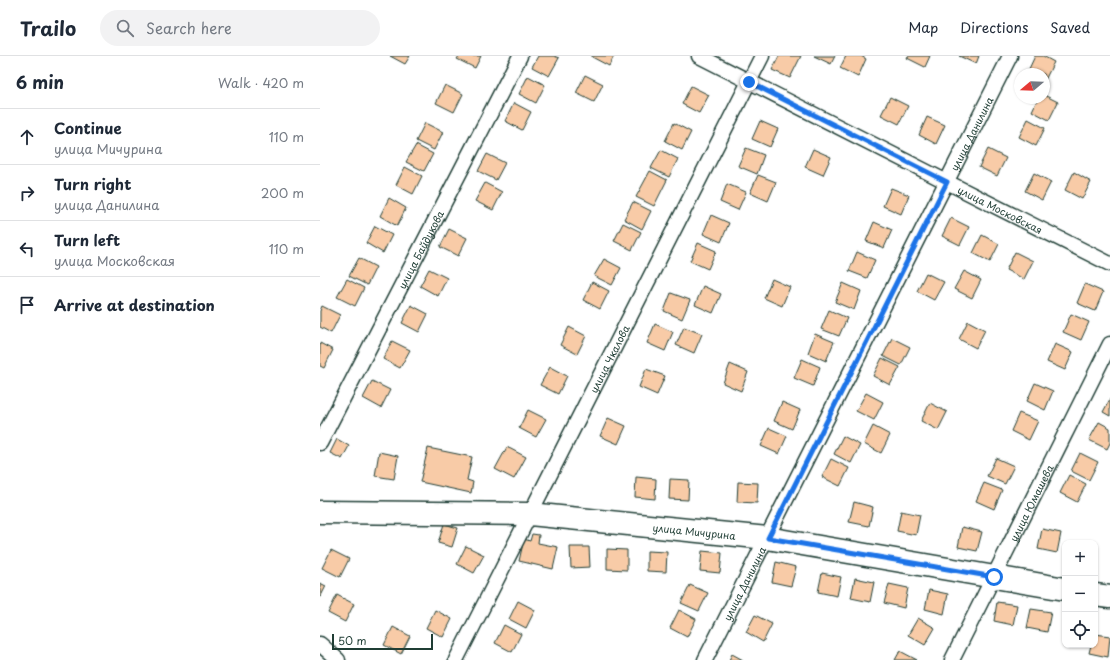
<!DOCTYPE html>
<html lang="en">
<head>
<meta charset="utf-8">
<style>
	body { margin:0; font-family:"Playpen Sans",sans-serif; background:#f2f2f3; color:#1f2937 }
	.controls { position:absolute; right:12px; bottom:12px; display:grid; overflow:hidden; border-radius:8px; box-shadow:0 1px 3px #0004 }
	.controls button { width:36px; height:36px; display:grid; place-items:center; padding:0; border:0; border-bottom:1px solid #e0e1e3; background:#fff; color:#1f2937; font:20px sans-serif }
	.compass { position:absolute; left:694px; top:12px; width:36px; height:36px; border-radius:50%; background:#fff; box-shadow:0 1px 3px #0004; rotate:251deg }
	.scale { position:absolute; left:12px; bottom:10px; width:101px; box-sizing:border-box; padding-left:4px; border:2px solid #1f3d34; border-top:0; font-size:11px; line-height:14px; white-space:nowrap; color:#1f3d34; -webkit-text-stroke:3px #fff; paint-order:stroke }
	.stop { position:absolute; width:12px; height:12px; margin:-9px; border:3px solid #1a73e8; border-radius:50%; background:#fff }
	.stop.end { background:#1a73e8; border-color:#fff; box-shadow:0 1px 4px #0008 }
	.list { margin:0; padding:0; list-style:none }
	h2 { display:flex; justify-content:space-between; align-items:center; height:52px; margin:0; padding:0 16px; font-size:17px }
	h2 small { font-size:13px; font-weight:400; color:#747a83 }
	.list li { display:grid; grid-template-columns:26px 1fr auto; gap:12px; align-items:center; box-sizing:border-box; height:56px; padding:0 16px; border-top:1px solid #e0e1e3 }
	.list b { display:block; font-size:15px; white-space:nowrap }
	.list p { margin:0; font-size:13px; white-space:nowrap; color:#747a83 }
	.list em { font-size:13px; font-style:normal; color:#747a83 }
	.icon { flex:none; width:22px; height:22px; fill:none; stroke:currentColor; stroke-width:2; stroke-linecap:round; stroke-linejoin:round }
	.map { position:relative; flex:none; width:790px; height:604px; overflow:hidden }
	header { display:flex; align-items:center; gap:24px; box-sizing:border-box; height:56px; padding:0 20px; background:#fff; border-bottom:1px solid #e0e1e3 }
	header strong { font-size:19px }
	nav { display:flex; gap:22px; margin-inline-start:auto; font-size:14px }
	.search { width:280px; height:36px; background:#f2f2f3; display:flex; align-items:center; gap:10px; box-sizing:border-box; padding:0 14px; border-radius:22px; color:#747a83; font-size:15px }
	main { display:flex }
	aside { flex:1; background:#fff }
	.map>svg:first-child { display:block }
	.building { fill:#f8cba7; stroke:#1f3d34 }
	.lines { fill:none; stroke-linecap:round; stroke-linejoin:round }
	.minor-casing { stroke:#1f3d34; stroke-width:17 }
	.primary-casing { stroke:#1f3d34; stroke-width:25 }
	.minor { stroke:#fff; stroke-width:14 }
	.primary { stroke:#fff; stroke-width:22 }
	.route { stroke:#1a73e8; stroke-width:5 }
	.labels { text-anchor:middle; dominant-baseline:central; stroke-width:3; stroke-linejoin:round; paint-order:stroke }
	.street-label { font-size:10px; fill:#1f3d34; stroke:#fff }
</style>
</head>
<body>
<header>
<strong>Trailo</strong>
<div class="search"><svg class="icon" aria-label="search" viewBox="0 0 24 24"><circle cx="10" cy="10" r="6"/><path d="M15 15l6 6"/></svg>Search here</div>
<nav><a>Map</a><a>Directions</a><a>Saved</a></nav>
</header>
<main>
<aside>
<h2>6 min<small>Walk · 420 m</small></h2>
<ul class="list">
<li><svg class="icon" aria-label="ahead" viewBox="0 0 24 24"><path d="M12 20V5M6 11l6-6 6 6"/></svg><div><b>Continue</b><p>улица Мичурина</p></div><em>110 m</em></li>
<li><svg class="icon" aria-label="right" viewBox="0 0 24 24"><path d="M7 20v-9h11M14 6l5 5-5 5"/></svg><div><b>Turn right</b><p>улица Данилина</p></div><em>200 m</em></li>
<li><svg class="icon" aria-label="left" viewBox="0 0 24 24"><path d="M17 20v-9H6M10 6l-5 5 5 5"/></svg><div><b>Turn left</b><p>улица Московская</p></div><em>110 m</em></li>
<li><svg class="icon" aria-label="arrive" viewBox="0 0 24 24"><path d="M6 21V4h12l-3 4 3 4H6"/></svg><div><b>Arrive at destination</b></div></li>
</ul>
</aside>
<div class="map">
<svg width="790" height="604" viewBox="0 0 790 604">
	<rect width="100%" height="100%" fill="#fff"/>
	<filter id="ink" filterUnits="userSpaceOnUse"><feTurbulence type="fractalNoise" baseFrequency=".025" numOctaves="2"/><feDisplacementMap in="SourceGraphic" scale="8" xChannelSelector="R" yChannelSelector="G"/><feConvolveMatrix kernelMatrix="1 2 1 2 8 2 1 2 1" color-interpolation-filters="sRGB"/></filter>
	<g filter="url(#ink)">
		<g class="building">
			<path d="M70 0H90L85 8Z"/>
			<path d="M139 0H161L155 12 137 3Z"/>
			<path d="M218 0H234L239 2 229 20 212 11Z"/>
			<path d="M272 0H294L289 10 272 1Z"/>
			<path d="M459 0H481L470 22 452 14Z"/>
			<path d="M494 0H515L511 8Z"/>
			<path d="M526 0H541L546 3 538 21 520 12Z"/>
			<path d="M588 0H610L605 11 587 2Z"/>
			<path d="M639 0H659L656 8Z"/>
			<path d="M715 0H723L734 6 725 24 724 18H714L708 15Z"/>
			<path d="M265 19 283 28 274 46 256 37Z"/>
			<path d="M208 20 225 29 216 47 199 38Z"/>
			<path d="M125 29 143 38 134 56 116 47Z"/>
			<path d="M371 30 389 39 379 57 362 48Z"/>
			<path d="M724 39 738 46 729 64 712 55 718 42H724Z"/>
			<path d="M570 41 588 50 579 68 561 59Z"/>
			<path d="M194 47 211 56 202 74 185 65Z"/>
			<path d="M607 61 625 69 616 88 599 79Z"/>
			<path d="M708 63 725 72 716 90 699 81Z"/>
			<path d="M440 65 458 73 450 91 432 83Z"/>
			<path d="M105 67 123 76 114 94 96 85Z"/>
			<path d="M354 67 371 76 362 94 345 85Z"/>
			<path d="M96 89 113 98 104 115 86 106Z"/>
			<path d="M426 92 444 99 437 118 418 110Z"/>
			<path d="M493 93 511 101 503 119 485 111Z"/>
			<path d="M668 93 686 102 677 120 659 111Z"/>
			<path d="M341 94 358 103 349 121 331 112Z"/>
			<path d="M167 98 185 107 176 124 158 115Z"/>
			<path d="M85 111 102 120 93 138 76 129Z"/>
			<path d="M330 115 347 124 334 150 316 141Z"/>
			<path d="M754 116 771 126 762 143 745 134Z"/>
			<path d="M714 117 731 126 722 144 705 135Z"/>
			<path d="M438 119 456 126 448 145 430 137Z"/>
			<path d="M165 127 182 136 173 154 155 145Z"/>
			<path d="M407 128 426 136 418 154 400 146Z"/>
			<path d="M571 132 589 139 581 158 563 150Z"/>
			<path d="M69 142 86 152 77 170 60 160Z"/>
			<path d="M313 146 331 155 322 173 304 163Z"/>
			<path d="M391 159 409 167 401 186 383 178Z"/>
			<path d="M631 162 649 171 640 189 622 180Z"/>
			<path d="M554 166 572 174 564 192 546 185Z"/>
			<path d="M303 167 321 176 312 194 294 185Z"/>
			<path d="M55 170 72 179 63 197 46 187Z"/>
			<path d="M129 173 147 182 138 200 120 191Z"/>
			<path d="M662 179 679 188 670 206 653 197Z"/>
			<path d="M378 187 396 195 388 213 370 205Z"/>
			<path d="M537 196 555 204 547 222 529 215Z"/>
			<path d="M695 196 713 205 704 223 686 214Z"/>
			<path d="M39 202 56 211 47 229 29 220Z"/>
			<path d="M284 203 301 212 292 229 274 220Z"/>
			<path d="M109 213 127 222 118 240 100 230Z"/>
			<path d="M644 215 661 224 652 242 634 233Z"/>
			<path d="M606 217 624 226 614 244 597 235Z"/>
			<path d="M27 223 44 232 35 250 17 241Z"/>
			<path d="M452 223 470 231 462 250 444 242Z"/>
			<path d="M272 226 289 235 280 253 263 244Z"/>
			<path d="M523 227 541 235 534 254 515 246Z"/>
			<path d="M765 228 783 236 775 255 757 247Z"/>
			<path d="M383 230 401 238 393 257 375 249Z"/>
			<path d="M351 237 370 244 362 263 344 255Z"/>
			<path d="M91 249 108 258 99 276 82 267Z"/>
			<path d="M2 250 20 259 11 277 0 271V255Z"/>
			<path d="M509 254 527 262 519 280 501 273Z"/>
			<path d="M751 258 769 266 761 284 743 276Z"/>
			<path d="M648 265 665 274 656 292 639 283Z"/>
			<path d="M335 268 353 276 345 295 327 287Z"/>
			<path d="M249 271 266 280 257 298 240 289Z"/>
			<path d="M364 271 382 278 374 297 356 289Z"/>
			<path d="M495 278 514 286 506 305 488 297Z"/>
			<path d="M572 282 590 291 581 309 563 300Z"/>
			<path d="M72 285 90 294 80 312 63 303Z"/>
			<path d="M0 287 13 294 4 312 0 310Z"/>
			<path d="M735 288 753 296 745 314 727 306Z"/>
			<path d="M562 302 580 311 570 329 553 320Z"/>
			<path d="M482 303 500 311 493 330 474 322Z"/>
			<path d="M410 308 428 316 421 335 403 327Z"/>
			<path d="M230 311 247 320 238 338 220 329Z"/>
			<path d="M326 313 345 320 337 339 319 331Z"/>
			<path d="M52 325 70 334 61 352 43 342Z"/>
			<path d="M715 327 733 335 725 354 707 345Z"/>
			<path d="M546 337 563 346 554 364 536 355Z"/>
			<path d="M790 343V360L783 356Z"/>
			<path d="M462 346 480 354 472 373 454 365Z"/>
			<path d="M610 347 627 356 618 374 601 365Z"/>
			<path d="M208 354 226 363 216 381 199 372Z"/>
			<path d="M699 357 718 365 709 384 691 375Z"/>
			<path d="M288 362 306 370 298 388 280 380Z"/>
			<path d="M779 366 790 372V387L787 393 769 384Z"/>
			<path d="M553 370 570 379 561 397 544 388Z"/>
			<path d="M449 372 467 380 459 398 441 390Z"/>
			<path d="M523 380 540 389 531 407 514 398Z"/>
			<path d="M17 383 29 390 22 403 10 397Z"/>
			<path d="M187 391 206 401 194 423 175 413Z"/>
			<path d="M108 392 152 401 147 424 153 426 151 437 100 426Z"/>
			<path d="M59 396 78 400 74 423 55 420Z"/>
			<path d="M760 397 778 406 769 424 751 415Z"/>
			<path d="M676 402 694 410 685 428 667 420Z"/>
			<path d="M511 403 529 412 520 430 502 421Z"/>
			<path d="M749 419 766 428 757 446 740 437Z"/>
			<path d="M316 421 336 423 335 443 315 441Z"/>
			<path d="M350 423 369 424 368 444 349 443Z"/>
			<path d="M418 426 438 427 437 447 417 446Z"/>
			<path d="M664 427 682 434 674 453 656 445Z"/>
			<path d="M534 446 553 451 549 470 529 466Z"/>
			<path d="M581 455 600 459 596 479 577 475Z"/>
			<path d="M124 468 138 472 132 491 118 487Z"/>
			<path d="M642 471 662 476 657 495 638 491Z"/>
			<path d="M722 473 741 477 737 497 718 493Z"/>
			<path d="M212 478 219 479 218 487 238 491 233 513 199 505 204 483 210 485Z"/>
			<path d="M146 490 164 499 154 517 137 508Z"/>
			<path d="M250 491H269L270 511 251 512Z"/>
			<path d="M287 493 307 494V514L287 513Z"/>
			<path d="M11 494 29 503 20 521 2 512Z"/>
			<path d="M327 495 347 496 346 516 327 515Z"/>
			<path d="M382 495 402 497 400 517 380 515Z"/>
			<path d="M456 506 476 511 471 530 452 526Z"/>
			<path d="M502 517 521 521 517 540 498 536Z"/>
			<path d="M535 522 554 526 550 546 531 542Z"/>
			<path d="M0 527 6 530 0 542Z"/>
			<path d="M569 528 588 532 584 552 564 547Z"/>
			<path d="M370 529 388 537 379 555 361 547Z"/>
			<path d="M609 534 628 538 624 558 605 553Z"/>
			<path d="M17 539 34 548 25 566 8 557Z"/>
			<path d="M198 545 215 554 206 572 189 563Z"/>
			<path d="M677 546 697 549 693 569 674 565Z"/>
			<path d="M711 553 731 556 727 576 707 572Z"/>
			<path d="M115 554 132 563 123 581 106 572Z"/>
			<path d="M359 554 376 563 367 581 350 572Z"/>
			<path d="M435 559 452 568 443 586 426 576Z"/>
			<path d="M598 562 615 572 605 589 588 579Z"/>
			<path d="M184 569 201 578 192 596 175 587Z"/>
			<path d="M73 571 90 580 81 598 64 589Z"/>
			<path d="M775 578 790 580 788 601 769 597 771 589H775Z"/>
			<path d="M580 595 597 604H575Z"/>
			<path d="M412 598 423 604H409Z"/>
		</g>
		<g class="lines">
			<g class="minor-casing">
				<g id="minor">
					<path id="s1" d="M379 0 627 126 790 208"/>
					<path id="s2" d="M0 387 200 0"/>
					<path d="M0 588 18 604"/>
					<path id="s3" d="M136 604 442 0"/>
					<path id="s4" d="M385 604 690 0"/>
					<path id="s5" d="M632 604 790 288"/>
				</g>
			</g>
			<g class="primary-casing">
				<g id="primary">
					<path id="s6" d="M0 456 210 458 447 482 745 533"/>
					<path d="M775 539 790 541"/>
				</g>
			</g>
			<use href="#minor" class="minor"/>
			<use href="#primary" class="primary"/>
		</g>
	</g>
	<g class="lines" filter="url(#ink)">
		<path class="route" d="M429 26 627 126 448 482 674 521"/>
	</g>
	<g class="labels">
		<g class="street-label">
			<text stroke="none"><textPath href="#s4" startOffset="590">улица Данилина</textPath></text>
			<text stroke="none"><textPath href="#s1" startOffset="338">улица Московская</textPath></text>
			<text stroke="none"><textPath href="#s2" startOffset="218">улица Байдукова</textPath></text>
			<text stroke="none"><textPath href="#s3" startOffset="338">улица Чкалова</textPath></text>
			<text stroke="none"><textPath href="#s5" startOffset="176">улица Юмашева</textPath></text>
			<text stroke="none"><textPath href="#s6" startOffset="375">улица Мичурина</textPath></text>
			<text stroke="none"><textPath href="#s4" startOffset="86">улица Данилина</textPath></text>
		</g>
	</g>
</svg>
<div class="controls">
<button>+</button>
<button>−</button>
<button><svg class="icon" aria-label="locate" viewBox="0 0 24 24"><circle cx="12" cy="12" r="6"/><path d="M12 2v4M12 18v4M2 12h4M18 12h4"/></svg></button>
</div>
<svg class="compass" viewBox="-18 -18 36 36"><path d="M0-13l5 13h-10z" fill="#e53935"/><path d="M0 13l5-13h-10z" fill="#747a83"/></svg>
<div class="scale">50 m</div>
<div class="stop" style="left:674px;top:521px"></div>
<div class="stop end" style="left:429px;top:26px"></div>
</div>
</main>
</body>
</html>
